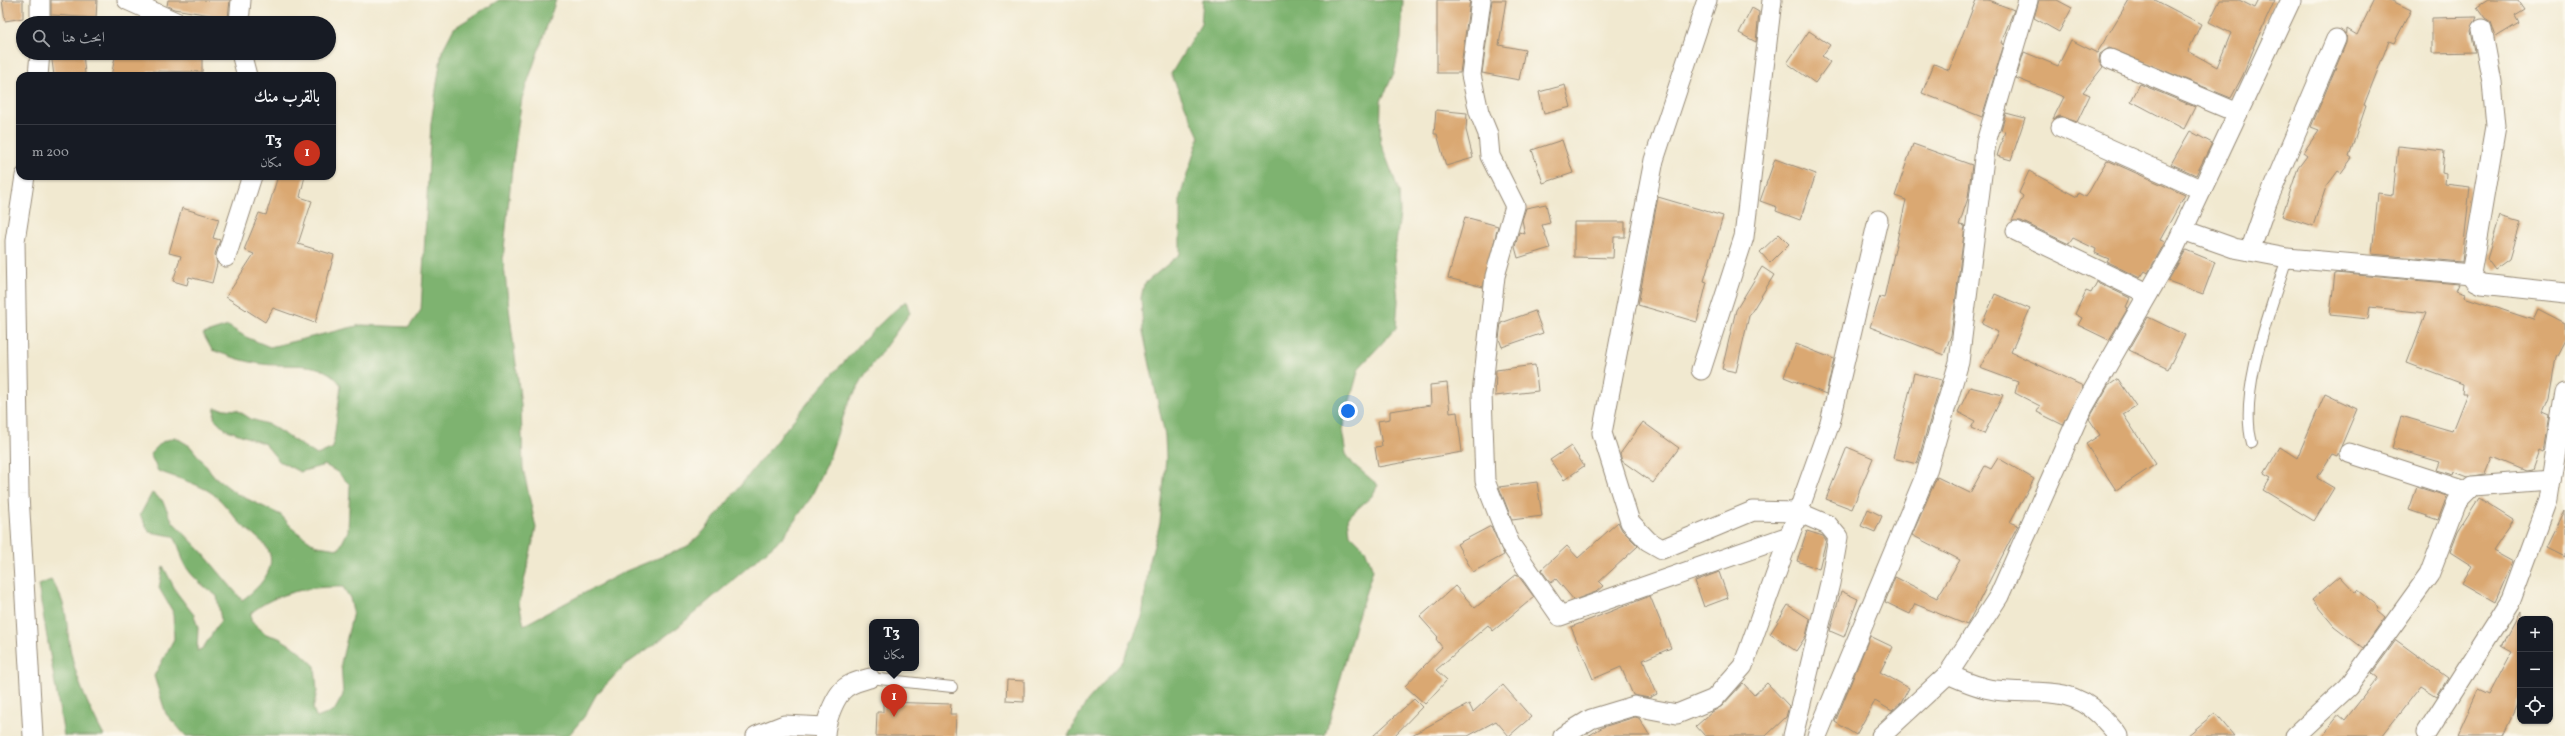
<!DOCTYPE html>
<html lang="ar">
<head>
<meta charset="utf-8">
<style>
	body { margin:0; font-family:Vollkorn,Amiri,serif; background:#20242c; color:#f1f3f6; direction:rtl }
	.controls { position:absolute; right:12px; bottom:12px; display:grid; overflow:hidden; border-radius:8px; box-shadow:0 1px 3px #0004 }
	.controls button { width:36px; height:36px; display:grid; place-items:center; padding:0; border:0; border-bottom:1px solid #363941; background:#171b24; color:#f1f3f6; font:20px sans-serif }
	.you { position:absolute; left:1348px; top:411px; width:14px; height:14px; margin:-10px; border:3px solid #fff; border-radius:50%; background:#1a73e8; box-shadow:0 0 0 6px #1a73e833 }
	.badge { display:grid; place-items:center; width:26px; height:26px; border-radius:50%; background:#c8321e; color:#fff; font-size:13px; font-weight:700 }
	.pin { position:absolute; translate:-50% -33px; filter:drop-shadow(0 1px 2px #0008) }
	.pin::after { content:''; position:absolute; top:21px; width:14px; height:12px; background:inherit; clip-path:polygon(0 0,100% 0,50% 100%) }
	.popup { position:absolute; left:869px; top:619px; width:50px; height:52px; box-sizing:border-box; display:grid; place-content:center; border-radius:8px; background:#171b24; filter:drop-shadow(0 1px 3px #0005); font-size:13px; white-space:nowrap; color:#9ea1a6 }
	.popup b { font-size:15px; color:#f1f3f6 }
	.popup::after { content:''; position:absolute; left:50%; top:100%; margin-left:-8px; border:8px solid transparent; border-top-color:#171b24 }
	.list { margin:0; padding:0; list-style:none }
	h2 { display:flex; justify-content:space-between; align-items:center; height:52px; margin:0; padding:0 16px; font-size:17px }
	h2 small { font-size:13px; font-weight:400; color:#9ea1a6 }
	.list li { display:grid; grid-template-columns:26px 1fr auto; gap:12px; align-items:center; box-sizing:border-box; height:56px; padding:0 16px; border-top:1px solid #363941 }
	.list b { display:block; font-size:15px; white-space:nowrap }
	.list p { margin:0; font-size:13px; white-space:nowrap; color:#9ea1a6 }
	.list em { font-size:13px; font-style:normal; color:#9ea1a6 }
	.icon { flex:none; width:22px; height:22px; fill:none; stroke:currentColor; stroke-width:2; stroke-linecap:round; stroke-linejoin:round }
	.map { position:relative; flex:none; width:2565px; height:736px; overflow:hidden; direction:ltr }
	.search { position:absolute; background:#171b24; box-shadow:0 1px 3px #0004; left:16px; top:16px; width:320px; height:44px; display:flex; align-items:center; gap:10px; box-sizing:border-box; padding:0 14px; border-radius:22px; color:#9ea1a6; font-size:15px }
	.panel { position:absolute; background:#171b24; box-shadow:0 1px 3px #0004; left:16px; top:72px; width:320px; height:108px; border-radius:12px; direction:rtl }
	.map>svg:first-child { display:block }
	.forest { fill:#7eb36f; stroke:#5c6e46; fill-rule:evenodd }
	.building { fill:#daa872 }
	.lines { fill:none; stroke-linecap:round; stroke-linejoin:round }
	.lane-casing { stroke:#968a77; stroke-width:12 }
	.street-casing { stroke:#968a77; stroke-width:21 }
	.lane { stroke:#fff; stroke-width:10 }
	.street { stroke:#fff; stroke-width:19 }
</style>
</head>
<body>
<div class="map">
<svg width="2565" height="736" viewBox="0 0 2565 736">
	<rect width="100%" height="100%" fill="#fbf7ec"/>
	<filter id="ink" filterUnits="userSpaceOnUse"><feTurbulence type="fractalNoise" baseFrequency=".025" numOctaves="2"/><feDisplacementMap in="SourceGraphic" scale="8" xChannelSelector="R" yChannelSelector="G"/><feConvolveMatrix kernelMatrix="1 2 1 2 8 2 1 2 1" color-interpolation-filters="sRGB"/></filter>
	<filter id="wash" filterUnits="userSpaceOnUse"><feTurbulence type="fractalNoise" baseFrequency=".012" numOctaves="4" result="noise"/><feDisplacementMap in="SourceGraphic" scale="16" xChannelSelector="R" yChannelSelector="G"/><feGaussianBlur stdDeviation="0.9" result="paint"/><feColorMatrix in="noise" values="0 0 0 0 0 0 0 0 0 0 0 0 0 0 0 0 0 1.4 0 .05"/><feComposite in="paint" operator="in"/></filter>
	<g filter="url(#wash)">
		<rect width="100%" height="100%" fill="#f1e9d0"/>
		<g class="forest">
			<path d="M499 0H556L522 98 512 168 503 259 521 405 523 468 536 528 519 604 524 625 626 571 688 546 704 531C747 478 788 424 833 374 857 348 878 323 906 301L910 313 866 373 847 406 827 464 810 499 783 537 678 627 624 666 596 695 584 717 568 736H186L166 714 154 676 174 639 173 612 159 588 163 566 177 593 194 615 198 628 197 651 203 648 221 620 217 596C205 587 193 579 185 565 180 554 180 545 173 536L149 532 140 515 152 493 162 500 173 522 202 552 242 600C261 587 284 562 261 541 256 536 250 532 244 527 232 516 223 499 207 490 192 482 174 477 158 471L150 454 162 442 175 437 190 446 215 477 237 494 281 515 294 530 317 546 339 549 348 531 350 485 337 472 325 465 300 472 279 461 265 444 225 429 214 418 215 408 237 410 251 419 270 425 317 455 333 448 341 385C322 358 291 368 262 364 245 362 229 356 212 350L203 334 228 326 246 337 270 347 361 325 409 327 421 310 431 123 442 51 454 28ZM343 587 350 598 353 612 341 663 343 695 334 711 317 718 313 709 317 691 315 666 297 649 279 638 266 634 251 621V613C276 592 311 586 343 587Z"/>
			<path d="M1203 0H1403L1401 39 1394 73 1381 101 1380 141 1399 191 1400 214 1394 257 1398 301 1396 328 1359 368 1342 430 1346 454 1353 464 1378 485 1372 496 1348 517 1350 534 1365 549 1373 570 1356 622 1325 736H1068L1087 701 1123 661 1142 617 1149 564 1160 523 1166 458 1165 436 1143 332 1141 298 1144 284 1180 254V197L1199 137 1171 74 1201 24Z"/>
			<path d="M51 580C70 607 65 624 71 653 77 682 90 710 104 736H64L38 585Z"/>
		</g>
		<g id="blocks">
			<g class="building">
				<path d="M2 0H23V18L5 21Z"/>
				<path d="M51 0H97L96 18 51 15Z"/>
				<path d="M168 0H230L228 18 174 9 167 6Z"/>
				<path d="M1437 0H1470L1460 73H1437Z"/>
				<path d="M1492 0H1506L1499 45 1525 50 1519 80 1482 73Z"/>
				<path d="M1976 0H1988L2014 10 2001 43 2004 44 1982 117 1922 93 1934 64 1949 70Z"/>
				<path d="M2039 0H2057L2072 8 2059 32 2034 18Z"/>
				<path d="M2129 0H2155L2201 24 2188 51 2217 67 2231 33 2209 22 2220 0H2239L2255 8 2259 0H2275L2253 48H2254L2243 75 2231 98 2109 48 2100 54 2099 61 2103 67 2083 92 2090 95 2077 122 2060 116 2053 119 2064 97 2016 78 2024 52 2058 66 2071 40 2097 53Z"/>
				<path d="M2374 0H2390L2411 10 2394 43 2389 41 2364 105 2366 106 2349 156 2352 158 2341 173 2338 171 2326 187 2313 226 2282 216 2298 168 2307 156 2303 153 2319 130 2311 127 2346 43 2347 29 2357 35Z"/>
				<path d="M2488 0H2518L2525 10 2515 16 2519 23 2496 37 2491 22 2485 18 2477 7Z"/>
				<path d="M1752 8 1759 12 1756 42 1739 33Z"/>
				<path d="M2477 17 2471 31 2475 52 2432 53V18Z"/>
				<path d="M1809 31 1830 45 1822 56 1830 62 1815 83 1787 63Z"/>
				<path d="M51 53H83L85 74 54 76Z"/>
				<path d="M116 53H138L159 58V53H202V72L148 71V76H111Z"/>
				<path d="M2140 84 2195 107 2184 129 2131 101Z"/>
				<path d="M1565 85 1571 107 1544 114 1539 92Z"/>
				<path d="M1436 110 1467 113 1466 130 1473 158 1446 166 1437 134H1434Z"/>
				<path d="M2006 113 2025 118 2011 160 1997 156 2005 131 2001 130Z"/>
				<path d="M2190 131 2212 143 2196 175 2171 164Z"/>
				<path d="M1562 140 1573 173 1543 183 1532 150Z"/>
				<path d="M1913 144 1972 165 1968 198 1959 225 1965 226 1951 335 1944 355 1870 327 1880 297 1884 298 1906 200 1895 196Z"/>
				<path d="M2398 146 2444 151 2442 173 2446 174 2445 184 2470 187 2462 262 2372 254 2378 193 2393 195Z"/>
				<path d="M1775 159 1816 174 1800 220 1776 211 1777 207 1760 201Z"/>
				<path d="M2107 160 2185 195 2160 240 2165 242 2164 244 2148 273 2145 271 2140 278 2107 262 2109 259 2095 253 2096 249 2073 238 2069 244 2021 221H2012L2023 196 2019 193 2029 171 2077 197 2078 193 2086 197Z"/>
				<path d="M278 176H305L300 197 312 201 298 244 334 255 315 323 273 308 265 322 226 297 254 254 244 250 259 213 266 215Z"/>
				<path d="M1658 197 1723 216 1704 281 1707 282 1697 322 1638 305Z"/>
				<path d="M1546 204 1550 223 1542 225 1550 248 1518 258 1515 247 1519 232 1525 234 1522 220 1526 208Z"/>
				<path d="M182 208 219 219 213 238 220 240 215 254 217 264 212 283 189 277 187 285 173 281 181 256 169 253Z"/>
				<path d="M2500 216 2521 222 2510 259 2495 270 2487 259Z"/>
				<path d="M1465 217 1498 226 1483 287 1448 278Z"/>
				<path d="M1574 222H1625V237H1614L1613 258 1574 257Z"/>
				<path d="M1779 234 1789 244 1770 263 1760 252Z"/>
				<path d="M2186 250 2215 262 2203 294 2168 281Z"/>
				<path d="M1762 267 1774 275 1749 316 1736 372 1722 369 1736 310Z"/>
				<path d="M2335 273 2459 284 2456 291 2465 294 2464 297 2533 320 2538 309 2565 323V340L2556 357 2549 400 2543 414 2550 417 2545 447 2543 452 2539 450 2532 470 2526 471 2492 457 2485 474 2468 477 2455 472 2454 475 2437 470 2440 462 2392 448 2401 416 2452 431 2467 393H2462L2463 384 2407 363 2426 313 2370 307 2368 319 2330 315Z"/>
				<path d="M2097 282 2130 298 2126 307 2128 308 2109 340 2078 325 2082 318 2075 314 2086 291 2091 293Z"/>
				<path d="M1995 294 2030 309 2011 352 2083 386 2063 425 2037 412 2040 406 2015 393 2018 382 1980 368 1998 332 1982 324Z"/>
				<path d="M1535 311 1543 333 1502 347 1499 339 1501 323Z"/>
				<path d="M2148 317 2185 335 2168 369 2129 350Z"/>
				<path d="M1796 344 1834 359 1826 394 1784 377Z"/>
				<path d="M1535 365 1538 391 1495 396 1496 370Z"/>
				<path d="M1914 373 1942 380 1917 464 1893 458Z"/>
				<path d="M2118 379 2136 406 2123 414 2156 464 2116 490 2086 444 2100 435 2089 419 2108 386Z"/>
				<path d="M1447 383 1450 413 1457 412 1462 452 1378 467 1375 447 1382 446 1378 421 1390 419V411L1431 405 1430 385Z"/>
				<path d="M1970 387 2003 395 1984 434 1971 428 1975 421 1958 412Z"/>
				<path d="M2325 394 2357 409 2337 456 2332 454 2317 478 2334 488 2314 521 2263 490 2271 478 2264 474 2280 447 2297 458Z"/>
				<path d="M1643 422 1679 448 1653 483 1622 461 1620 454Z"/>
				<path d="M1571 446 1584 466 1564 480 1550 460Z"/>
				<path d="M1847 447 1873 458 1852 509 1826 499Z"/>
				<path d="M1998 458 2034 479 2010 522 2018 525 1967 625 1915 604 1910 614 1885 602 1895 577 1937 598 1960 560 1912 535 1937 477 1970 493 1985 466 1991 469Z"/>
				<path d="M1537 482 1542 516 1512 520 1499 487Z"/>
				<path d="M2417 487 2447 496 2438 520 2409 510Z"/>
				<path d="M2479 498 2514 520 2493 551 2513 562 2495 602 2462 583 2472 566 2450 552 2458 531Z"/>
				<path d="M1868 509 1882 516 1875 532 1861 526Z"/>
				<path d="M2565 510V556L2547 547Z"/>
				<path d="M1618 522 1622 530 1638 546 1599 582 1603 586 1596 592 1574 600 1556 579 1551 583 1541 570 1567 546 1578 558Z"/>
				<path d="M1491 526 1504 555 1473 572 1457 544Z"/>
				<path d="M1807 531 1823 536 1826 540 1819 569 1797 561Z"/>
				<path d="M1719 572 1728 598 1704 607 1695 581Z"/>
				<path d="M1517 574 1534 597 1493 631 1488 625 1436 670 1447 680 1425 704 1405 686 1442 647 1436 639 1438 637 1420 617 1455 586 1475 608Z"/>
				<path d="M2340 576 2356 593 2358 590 2379 607 2377 610 2385 617 2363 648 2334 626 2312 600Z"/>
				<path d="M1841 591 1858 599 1844 637 1830 631Z"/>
				<path d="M1650 596 1671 648 1643 660 1657 694 1649 698 1633 695 1621 667 1593 679 1571 627Z"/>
				<path d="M1788 605 1810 619 1806 636 1796 651 1770 634Z"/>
				<path d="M2520 611V699L2503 736H2457L2478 690 2489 695 2512 652 2501 646Z"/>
				<path d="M1870 636 1893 647 1880 672 1909 688 1901 703 1892 711 1875 701 1856 735 1835 722Z"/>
				<path d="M2396 640 2448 678 2437 696 2421 686 2382 736H2322L2339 715 2345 720 2378 678 2372 673Z"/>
				<path d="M1007 680 1024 681V702L1006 701Z"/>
				<path d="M1743 683 1754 695 1767 683 1789 706 1786 717 1766 736H1705L1696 726 1712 712 1722 706Z"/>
				<path d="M1503 685 1531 717 1509 736 1496 721 1468 736H1410L1469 704 1473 712Z"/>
				<path d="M1414 699 1422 707 1394 736H1373Z"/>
				<path d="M883 702 951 704 950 714H956L955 736H876L877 712H883Z"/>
				<path d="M2215 713 2234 736H2187Z"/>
				<path d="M1635 717 1639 718 1650 736H1588L1603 727Z"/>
			</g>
		</g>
	</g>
	<g filter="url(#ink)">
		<use href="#blocks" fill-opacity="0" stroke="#968a77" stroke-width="1"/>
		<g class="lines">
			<g class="lane-casing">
				<g id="lane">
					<path d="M2252 443C2238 392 2271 309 2287 258"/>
					<path d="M870 678 952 687"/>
				</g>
			</g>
			<g class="street-casing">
				<g id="street">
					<path d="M127 0 178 23"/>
					<path d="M1481 0 1471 75 1479 112 1488 134 1490 156 1515 206 1495 276 1482 394 1485 481 1510 544 1560 616 1789 536"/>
					<path d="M1707 0 1654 160 1602 433 1630 522 1648 541 1662 549 1753 511 1798 512 1828 525 1838 537 1830 583 1793 736"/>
					<path d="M40 23V0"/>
					<path d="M239 23 241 0"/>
					<path d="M2482 29 2492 82 2496 126 2471 274 2476 281 2482 284 2565 293"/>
					<path d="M241 53 247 76"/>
					<path d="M2110 59 2238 113"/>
					<path d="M38 76 40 53"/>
					<path d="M2061 127 2202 190"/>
					<path d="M25 176 15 241 19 495 33 736"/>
					<path d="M2183 230 2234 248 2287 258 2471 274"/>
					<path d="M2016 231 2148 294"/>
					<path d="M2250 251 2267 202 2336 39"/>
					<path d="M226 257 252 176"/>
					<path d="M1701 370 1744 237 1772 0"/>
					<path d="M2349 453 2466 491"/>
					<path d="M2427 732 2511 600 2548 500 2565 391"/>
					<path d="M756 736 784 725 825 727"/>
					<path d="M825 736C825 723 833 702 841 692 848 683 860 681 870 678"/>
					<path d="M1563 736 1591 719 1634 706 1677 714 1714 699 1743 666 1830 423 1878 220"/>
					<path d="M1817 736 1926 474 1959 362 1986 142 2028 0"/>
					<path d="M1881 736 1948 674"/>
					<path d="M2118 736C2113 728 2106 722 2100 715 2067 684 2035 695 1995 690 1979 688 1963 681 1948 674L1999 596 2080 413 2174 249 2291 0"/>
					<path d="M2295 736 2348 687 2429 575 2457 502 2473 486 2551 480"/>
				</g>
			</g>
			<use href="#lane" class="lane"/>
			<use href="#street" class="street"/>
		</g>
	</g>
</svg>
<div class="controls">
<button>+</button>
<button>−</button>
<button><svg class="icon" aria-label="locate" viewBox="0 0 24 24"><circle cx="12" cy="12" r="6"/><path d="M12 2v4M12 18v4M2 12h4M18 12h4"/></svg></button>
</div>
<div class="you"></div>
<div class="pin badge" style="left:894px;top:717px">1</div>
<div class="popup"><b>T3</b>مكان</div>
<div class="search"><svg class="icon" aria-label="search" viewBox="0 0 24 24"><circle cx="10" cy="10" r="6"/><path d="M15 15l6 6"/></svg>ابحث هنا</div>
<section class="panel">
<h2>بالقرب منك<small></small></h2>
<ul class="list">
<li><span class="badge">1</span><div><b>T3</b><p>مكان</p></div><em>200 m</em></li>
</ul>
</section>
</div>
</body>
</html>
